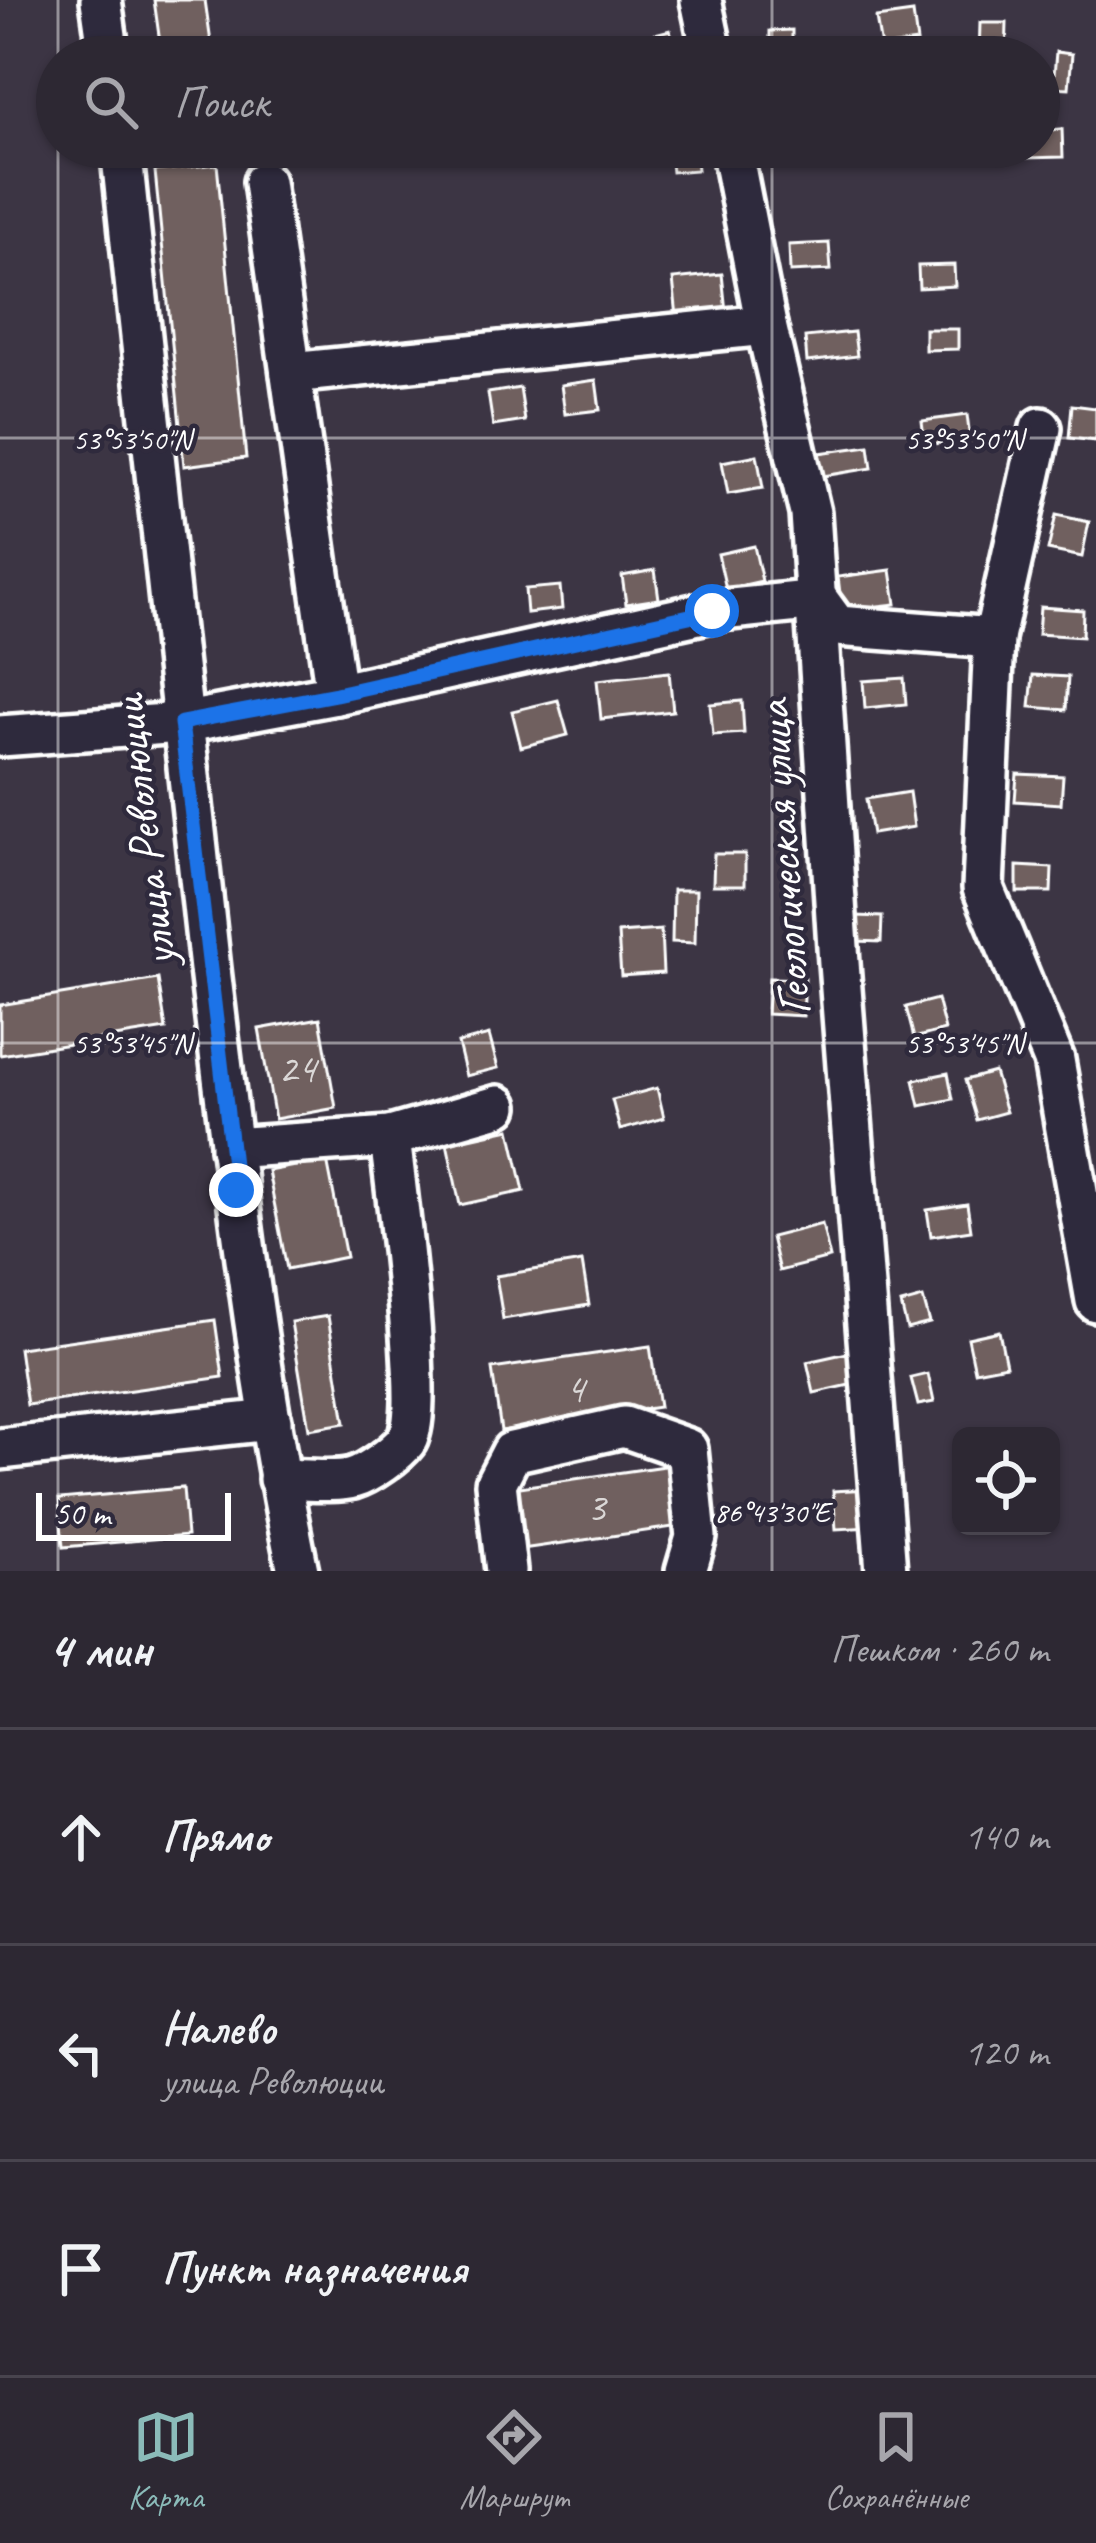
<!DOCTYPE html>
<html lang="ru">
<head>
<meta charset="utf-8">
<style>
	body { margin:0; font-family:Caveat,sans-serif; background:#39343f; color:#f1f3f6 }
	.controls { position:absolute; right:36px; bottom:36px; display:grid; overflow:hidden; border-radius:18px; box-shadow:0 3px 9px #0004 }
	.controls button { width:108px; height:108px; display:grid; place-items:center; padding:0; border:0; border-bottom:3px solid #48444e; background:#2d2833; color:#f1f3f6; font:60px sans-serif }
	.scale { position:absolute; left:36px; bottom:30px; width:195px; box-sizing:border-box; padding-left:12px; border:6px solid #fff; border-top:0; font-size:33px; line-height:42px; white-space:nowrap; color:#fff; -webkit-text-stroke:9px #2f2a3d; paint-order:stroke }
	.stop { position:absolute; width:36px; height:36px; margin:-27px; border:9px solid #1a73e8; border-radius:50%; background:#fff }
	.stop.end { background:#1a73e8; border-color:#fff; box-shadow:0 3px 12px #0008 }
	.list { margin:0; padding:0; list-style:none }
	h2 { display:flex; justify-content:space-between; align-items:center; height:156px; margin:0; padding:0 48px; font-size:51px }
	h2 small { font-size:39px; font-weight:400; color:#a7a6ac }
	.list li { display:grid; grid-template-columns:78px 1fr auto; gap:36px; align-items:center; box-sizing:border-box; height:216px; padding:0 48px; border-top:3px solid #48444e }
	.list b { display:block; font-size:45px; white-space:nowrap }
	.list p { margin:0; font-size:39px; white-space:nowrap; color:#a7a6ac }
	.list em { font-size:39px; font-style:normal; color:#a7a6ac }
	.icon { flex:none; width:66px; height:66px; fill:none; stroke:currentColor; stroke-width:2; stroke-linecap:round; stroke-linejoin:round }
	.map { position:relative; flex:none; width:1096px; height:1571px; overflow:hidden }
	.search { position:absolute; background:#2d2833; box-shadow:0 3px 9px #0004; left:36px; right:36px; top:36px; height:132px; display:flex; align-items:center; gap:30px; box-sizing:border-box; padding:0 42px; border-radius:66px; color:#a7a6ac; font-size:45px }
	.sheet { height:804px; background:#2d2833 }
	nav { display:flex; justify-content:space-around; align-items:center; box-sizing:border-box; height:168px; border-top:3px solid #48444e; background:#2d2833; font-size:33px; color:#a7a6ac }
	nav a { display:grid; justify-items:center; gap:6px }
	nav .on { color:#8bbbb9 }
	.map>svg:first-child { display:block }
	.building { fill:#70615e; stroke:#fff; stroke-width:3 }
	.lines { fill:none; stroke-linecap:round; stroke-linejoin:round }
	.minor-casing { stroke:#fff; stroke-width:48 }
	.minor { stroke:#2f2a3d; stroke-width:39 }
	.route { stroke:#1a73e8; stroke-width:15 }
	.ticks { fill:none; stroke:#fff; stroke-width:3; stroke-opacity:0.45 }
	.labels { text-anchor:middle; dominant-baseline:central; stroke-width:9; stroke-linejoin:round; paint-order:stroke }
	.number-label { font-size:42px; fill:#dbd8d7 }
	.street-label { font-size:48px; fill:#fff; stroke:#2f2a3d }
	.ticks-label { font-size:30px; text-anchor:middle; fill:#fff; stroke:#2f2a3d; stroke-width:9; stroke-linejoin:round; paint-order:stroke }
</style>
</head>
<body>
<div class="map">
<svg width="1096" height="1571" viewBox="0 0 1096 1571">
	<rect width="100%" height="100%" fill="#3c3544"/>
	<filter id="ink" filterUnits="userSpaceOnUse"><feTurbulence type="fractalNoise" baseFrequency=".00833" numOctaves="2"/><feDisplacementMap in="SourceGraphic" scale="24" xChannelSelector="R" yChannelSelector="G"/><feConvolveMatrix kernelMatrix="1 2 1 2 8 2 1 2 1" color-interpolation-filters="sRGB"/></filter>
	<g filter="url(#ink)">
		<g class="building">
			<path d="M154 0H205L213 57H162Z"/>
			<path d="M913 13 917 42 881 47 876 18Z"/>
			<path d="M980 23H1007L1006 57H979Z"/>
			<path d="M670 30 678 57H644L639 38Z"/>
			<path d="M792 30V53H770V31Z"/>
			<path d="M1056 52 1072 54 1069 88 1053 87Z"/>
			<path d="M1062 129 1063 157 1024 158V147H1039V131Z"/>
			<path d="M669 147H695L697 170 672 172Z"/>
			<path d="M777 147H805L806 158 777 160Z"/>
			<path d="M919 147H947V162L920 163Z"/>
			<path d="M217 164 246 458 184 466 155 171Z"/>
			<path d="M829 243 831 270 790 272 789 245Z"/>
			<path d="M954 265 955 286 919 288 918 266Z"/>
			<path d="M722 274 726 312 677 317 673 279Z"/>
			<path d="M925 329H958V349L925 350Z"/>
			<path d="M854 332 857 356 807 362 805 337Z"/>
			<path d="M596 380 600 410 565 414 561 385Z"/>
			<path d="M520 388 525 421 493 426 488 393Z"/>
			<path d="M1072 405 1096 408V441L1069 438Z"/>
			<path d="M967 415 970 439 925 445 922 421Z"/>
			<path d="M869 446 872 468 823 476 819 453Z"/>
			<path d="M757 455 763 488 728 494 722 462Z"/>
			<path d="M1056 515 1089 522 1082 557 1048 550Z"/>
			<path d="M754 546 762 581 726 589 718 554Z"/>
			<path d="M655 570 659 599 626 604 622 576Z"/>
			<path d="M891 570 896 604 842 610 838 577Z"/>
			<path d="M560 586 562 609 527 613 525 589Z"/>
			<path d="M1040 607 1083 610 1082 637 1038 634Z"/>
			<path d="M669 672 673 711 601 719 597 680Z"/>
			<path d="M1033 675 1068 677 1066 710 1030 707Z"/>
			<path d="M904 678 906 704 865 708 863 681Z"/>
			<path d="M558 700 568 735 521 747 512 711Z"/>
			<path d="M742 701 744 733 713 735 710 704Z"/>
			<path d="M1017 774 1063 776 1061 804 1015 801Z"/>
			<path d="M909 792 914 827 872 834 866 799Z"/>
			<path d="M714 854H745V885H713Z"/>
			<path d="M1017 866 1052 868 1051 892H1017Z"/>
			<path d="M673 890H696L695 943 672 942Z"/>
			<path d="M856 916 882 917 881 942 856 941Z"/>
			<path d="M661 930 663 973 621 976 618 933Z"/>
			<path d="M769 978 805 979 803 1016 767 1014Z"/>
			<path d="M158 979 166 1029 0 1055V1005Z"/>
			<path d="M937 999 945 1030 914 1038 906 1007Z"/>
			<path d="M320 1018 336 1108 275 1119 259 1029Z"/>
			<path d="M489 1035 498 1068 466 1076 458 1043Z"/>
			<path d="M994 1072 1006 1112 977 1120 965 1080Z"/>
			<path d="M948 1073 953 1099 920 1106 914 1080Z"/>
			<path d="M657 1088 664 1118 620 1130 612 1100Z"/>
			<path d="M510 1129 524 1191 460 1205 447 1143Z"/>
			<path d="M327 1160 346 1257 287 1269 268 1171Z"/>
			<path d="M967 1204 971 1230 931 1236 927 1210Z"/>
			<path d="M822 1224 830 1258 779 1271 771 1237Z"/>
			<path d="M582 1262 589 1305 503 1319 496 1276Z"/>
			<path d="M923 1298 930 1323 907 1329 901 1304Z"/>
			<path d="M328 1316 345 1423 309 1429 291 1322Z"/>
			<path d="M215 1320 223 1377 27 1405 19 1348Z"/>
			<path d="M999 1331 1006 1365 975 1371 968 1338Z"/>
			<path d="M650 1346 659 1407 501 1431 492 1369Z"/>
			<path d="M847 1353 854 1384 814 1393 807 1362Z"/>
			<path d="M928 1374 934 1402 918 1405 911 1378Z"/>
			<path d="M671 1465 680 1526 522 1549 513 1488Z"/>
			<path d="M183 1488 187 1536 63 1547 59 1499Z"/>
			<path d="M869 1489 871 1527 836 1529 833 1491Z"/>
		</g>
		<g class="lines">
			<g class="minor-casing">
				<g id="minor">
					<path d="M101 0 109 57"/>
					<path d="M701 0 713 57"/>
					<path d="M121 147C150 421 178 695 210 969 234 1170 257 1372 298 1571"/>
					<path d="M731 147 766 325 810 513 839 963 886 1571"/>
					<path d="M264 182 336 694"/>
					<path d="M291 373 766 325"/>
					<path d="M994 638 1041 428"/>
					<path d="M0 736 181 723 336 694 712 611 818 600 837 626 994 638 983 888 1054 1060 1096 1301"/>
					<path d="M390 1137 498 1106"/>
					<path d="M231 1148 390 1137C395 1185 427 1414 406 1441 397 1453 368 1474 353 1478 337 1483 298 1479 279 1479"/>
					<path d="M0 1449 271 1420"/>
					<path d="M506 1571 496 1483 512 1452 624 1427 687 1449 696 1537 686 1571"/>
				</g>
			</g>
			<use href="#minor" class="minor"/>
		</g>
	</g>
	<g class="lines" filter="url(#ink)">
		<path class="route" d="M236 1190 181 723 336 694 712 611"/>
	</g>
	<path class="ticks" d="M58 0V57M772 0V57M58 147V1571M772 147V1571M0 438H1096M0 1043H1096"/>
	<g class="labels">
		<g class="number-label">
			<text x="297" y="1068">24</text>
			<text x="575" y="1388">4</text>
			<text x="596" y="1507">3</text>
		</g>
		<g class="street-label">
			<text transform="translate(143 831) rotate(-97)">улица Революции</text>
			<text transform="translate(783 858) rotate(-94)">Геологическая улица</text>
		</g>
	</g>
	<g class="ticks-label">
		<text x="132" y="449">53°53'50"N</text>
		<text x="964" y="449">53°53'50"N</text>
		<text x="132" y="1053">53°53'45"N</text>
		<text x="964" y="1053">53°53'45"N</text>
		<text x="772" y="1522">86°43'30"E</text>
	</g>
</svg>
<div class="controls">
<button><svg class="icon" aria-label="locate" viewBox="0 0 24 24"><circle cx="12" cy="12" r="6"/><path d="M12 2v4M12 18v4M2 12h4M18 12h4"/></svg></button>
</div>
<div class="scale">50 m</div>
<div class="stop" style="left:712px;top:611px"></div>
<div class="stop end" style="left:236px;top:1190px"></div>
<div class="search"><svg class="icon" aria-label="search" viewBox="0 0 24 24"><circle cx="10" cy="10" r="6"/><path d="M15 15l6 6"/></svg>Поиск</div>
</div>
<section class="sheet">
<h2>4 мин<small>Пешком · 260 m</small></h2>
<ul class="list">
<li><svg class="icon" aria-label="ahead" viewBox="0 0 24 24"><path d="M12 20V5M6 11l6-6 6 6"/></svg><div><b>Прямо</b></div><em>140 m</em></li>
<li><svg class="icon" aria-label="left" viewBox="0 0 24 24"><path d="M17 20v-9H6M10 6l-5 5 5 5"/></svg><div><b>Налево</b><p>улица Революции</p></div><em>120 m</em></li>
<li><svg class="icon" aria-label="arrive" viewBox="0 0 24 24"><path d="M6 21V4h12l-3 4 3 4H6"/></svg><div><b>Пункт назначения</b></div></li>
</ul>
</section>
<nav>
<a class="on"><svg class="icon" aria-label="map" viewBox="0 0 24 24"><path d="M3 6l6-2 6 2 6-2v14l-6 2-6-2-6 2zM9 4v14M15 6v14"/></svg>Карта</a>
<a><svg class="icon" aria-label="directions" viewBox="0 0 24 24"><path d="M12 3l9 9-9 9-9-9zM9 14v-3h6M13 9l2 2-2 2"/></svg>Маршрут</a>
<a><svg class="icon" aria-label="saved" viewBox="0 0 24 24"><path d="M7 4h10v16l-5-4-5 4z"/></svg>Сохранённые</a>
</nav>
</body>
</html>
